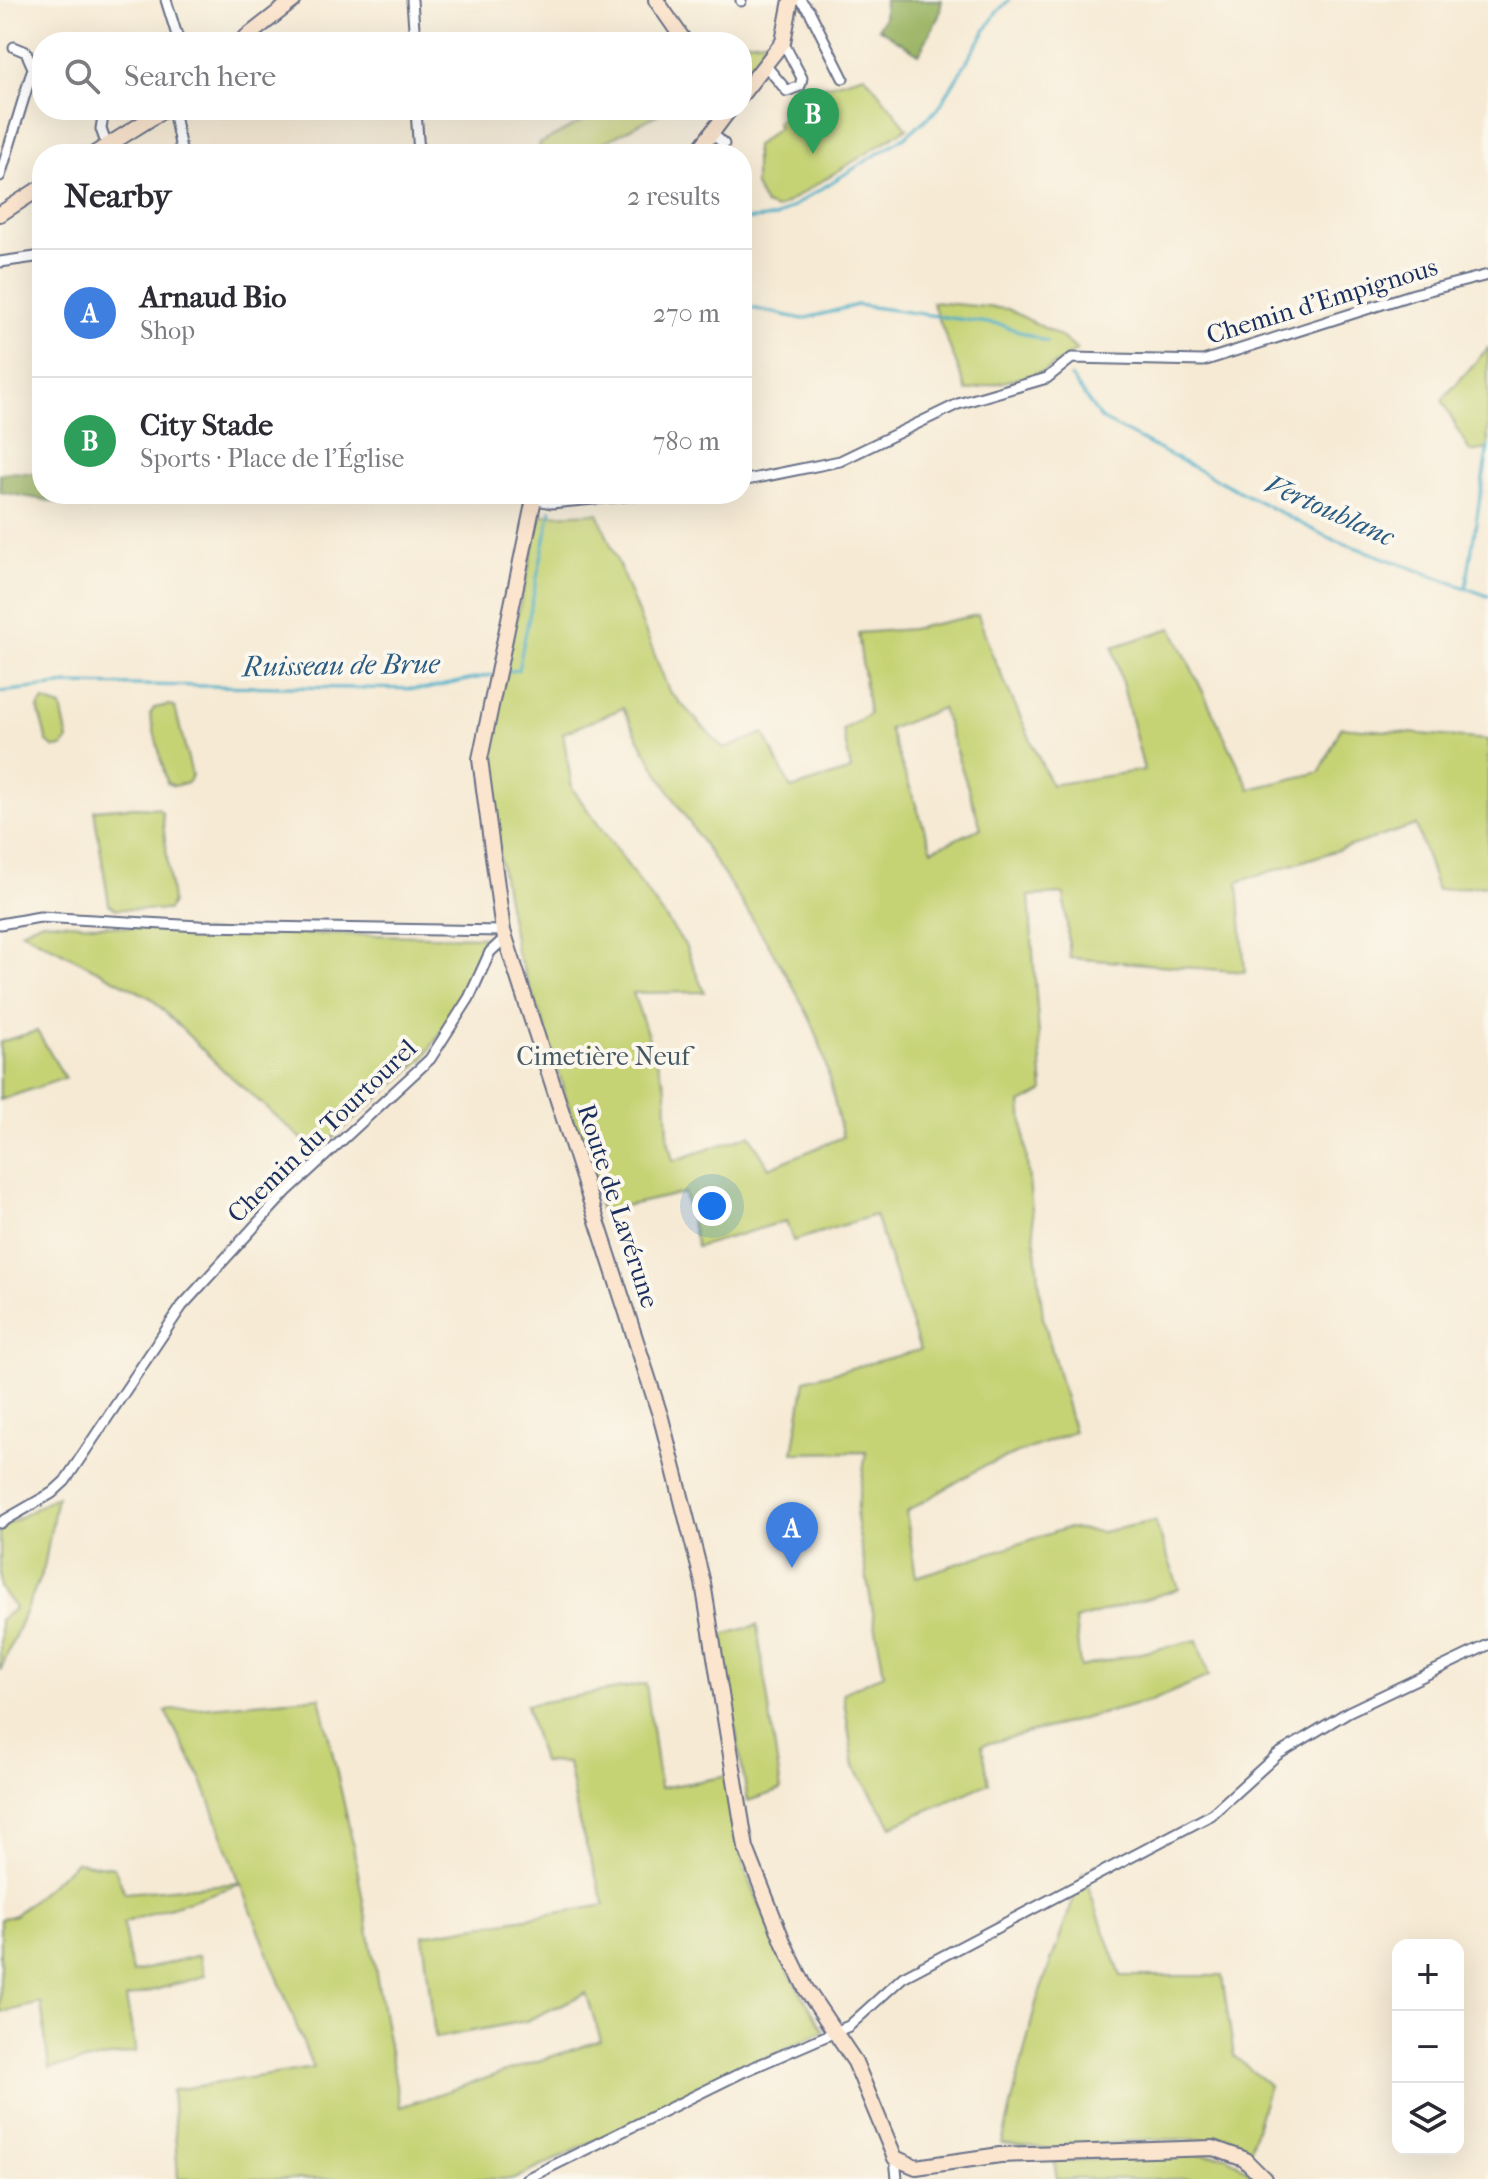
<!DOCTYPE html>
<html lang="en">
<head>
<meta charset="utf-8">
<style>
	body { margin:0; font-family:"IM FELL French Canon",serif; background:#f7f7f7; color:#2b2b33 }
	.controls { position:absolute; right:24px; bottom:24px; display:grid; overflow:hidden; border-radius:16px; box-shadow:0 8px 32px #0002 }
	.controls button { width:72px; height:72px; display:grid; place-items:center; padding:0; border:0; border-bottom:2px solid #e1e1e2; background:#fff; color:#2b2b33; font:40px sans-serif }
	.you { position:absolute; left:712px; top:1206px; width:28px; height:28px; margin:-20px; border:6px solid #fff; border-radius:50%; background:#1a73e8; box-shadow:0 0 0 12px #1a73e833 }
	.badge { display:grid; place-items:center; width:52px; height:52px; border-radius:50%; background:#0b8043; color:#fff; font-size:26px; font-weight:700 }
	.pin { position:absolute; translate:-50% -66px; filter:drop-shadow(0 2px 4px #0008) }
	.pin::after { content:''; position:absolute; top:42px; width:28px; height:24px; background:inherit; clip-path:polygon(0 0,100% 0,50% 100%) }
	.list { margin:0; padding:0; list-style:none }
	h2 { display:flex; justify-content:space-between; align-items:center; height:104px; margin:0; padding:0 32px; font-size:34px }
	h2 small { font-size:26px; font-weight:400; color:#7c7c81 }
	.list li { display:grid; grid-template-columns:52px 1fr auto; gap:24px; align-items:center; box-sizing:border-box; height:128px; padding:0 32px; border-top:2px solid #e1e1e2 }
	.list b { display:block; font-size:30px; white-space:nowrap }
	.list p { margin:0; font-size:26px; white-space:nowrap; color:#7c7c81 }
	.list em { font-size:26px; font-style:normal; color:#7c7c81 }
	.icon { flex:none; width:44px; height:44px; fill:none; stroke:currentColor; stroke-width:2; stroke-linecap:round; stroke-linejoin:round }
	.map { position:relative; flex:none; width:1488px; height:2179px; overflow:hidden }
	.search { position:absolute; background:#fff; box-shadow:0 8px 32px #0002; left:32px; top:32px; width:720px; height:88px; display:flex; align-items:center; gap:20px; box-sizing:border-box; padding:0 28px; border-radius:32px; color:#7c7c81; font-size:30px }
	.panel { position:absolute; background:#fff; box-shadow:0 8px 32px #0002; left:32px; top:144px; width:720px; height:360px; border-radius:32px }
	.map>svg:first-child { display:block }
	.green { fill:#c6d375; stroke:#70816a; stroke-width:2; fill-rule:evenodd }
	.forest { fill:#9cb566; stroke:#5c7262; stroke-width:2 }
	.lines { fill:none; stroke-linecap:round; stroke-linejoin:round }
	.stream { stroke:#47adc7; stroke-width:3 }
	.street-casing { stroke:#687087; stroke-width:13 }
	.secondary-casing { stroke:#687087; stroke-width:18 }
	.street { stroke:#fff; stroke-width:9 }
	.secondary { stroke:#fbe5cf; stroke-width:14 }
	.labels { text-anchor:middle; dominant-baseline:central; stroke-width:8; stroke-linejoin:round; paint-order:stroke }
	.street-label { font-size:26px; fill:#1b2f5e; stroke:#fbf7ec }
	.park-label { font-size:26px; fill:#465864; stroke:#fbf7ec }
	.water-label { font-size:28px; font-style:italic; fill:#2a5b83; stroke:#fbf7ec }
</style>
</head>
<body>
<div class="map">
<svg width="1488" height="2179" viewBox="0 0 1488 2179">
	<rect width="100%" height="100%" fill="#fbf7ec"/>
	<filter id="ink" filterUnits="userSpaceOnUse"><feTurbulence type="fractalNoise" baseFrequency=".0125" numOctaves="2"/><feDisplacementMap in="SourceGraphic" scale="16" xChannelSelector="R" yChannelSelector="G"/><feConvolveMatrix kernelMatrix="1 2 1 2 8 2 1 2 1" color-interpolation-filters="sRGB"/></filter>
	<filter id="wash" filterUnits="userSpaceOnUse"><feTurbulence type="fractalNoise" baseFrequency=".006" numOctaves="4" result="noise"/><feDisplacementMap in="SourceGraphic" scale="32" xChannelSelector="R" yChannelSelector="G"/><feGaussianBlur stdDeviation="1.8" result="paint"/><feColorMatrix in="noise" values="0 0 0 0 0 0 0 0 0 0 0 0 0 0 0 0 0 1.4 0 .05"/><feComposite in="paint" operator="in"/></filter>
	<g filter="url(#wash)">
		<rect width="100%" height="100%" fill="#f6ead4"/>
		<g class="green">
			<path d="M767 40 769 43 742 78 741 42Z"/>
			<path d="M865 75 907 128 777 209 765 205 755 186V146L779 127 776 123 803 100 800 90 810 85 815 89Z"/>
			<path d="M604 110 662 112 582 154H544L539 144Z"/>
			<path d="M932 302 1008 309 1060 336 1077 350 1043 372 967 391Z"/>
			<path d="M1488 348V449L1470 452 1442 400Z"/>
			<path d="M598 513 669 691 724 749 764 733 791 789 851 770 843 730 869 714 858 633 911 629 978 615 992 654 1051 785 1144 770 1113 647 1172 628 1250 789 1320 772 1341 727 1488 740V885L1437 890 1416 825 1238 882 1245 972 1070 958 1064 894 1029 896 1043 1092 1021 1103 1043 1317 1074 1432 984 1466 906 1512 916 1577 1067 1528 1102 1532 1155 1521 1179 1589 1075 1620 1080 1667 1197 1640 1209 1676 1151 1701 982 1745 989 1783 892 1826 854 1767 843 1693 884 1674 856 1518 866 1452 793 1453 805 1380 920 1350 875 1215 793 1241 786 1221 697 1247 684 1193 601 1211 543 1022 516 950 484 770 487 743 541 515ZM623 708C676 817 756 910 810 1019 826 1051 833 1101 843 1137L769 1168 750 1135 673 1161 668 1139 666 1088 633 993 704 992 685 945 572 788 563 733ZM942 708 981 828 932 850 889 729Z"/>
			<path d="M44 701 61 707 68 740 62 747 55 748 47 742 38 708Z"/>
			<path d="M170 705 175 708 192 775 189 782 174 786 167 783 150 715 154 708Z"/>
			<path d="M133 807 158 808 162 812 172 902 168 910 116 909 109 904 94 810Z"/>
			<path d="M42 921 187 932 488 937 463 997 424 1058 317 1152 223 1070 151 998 21 931Z"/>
			<path d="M37 1031 65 1078 0 1100V1042Z"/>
			<path d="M57 1496 44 1568 0 1671V1620L15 1608 0 1588V1529Z"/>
			<path d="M757 1625 781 1790 748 1801 719 1636Z"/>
			<path d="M646 1684 660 1788 728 1776 744 1867 786 1968 824 2031 515 2179H178L172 2090 313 2068 241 1884 123 1923 132 1973 199 1955 205 1976 126 1998 136 2052 49 2068 41 2003 0 2013V1919L15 1915 76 1862 114 1867 125 1893 240 1883 202 1780 165 1711 320 1697 352 1840 400 2107 601 2040 586 1993 526 2021 435 2038 423 1935 605 1905 579 1823 568 1763 542 1762 526 1705Z"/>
			<path d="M1083 1873 1121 1976H1222L1234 2056 1269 2085 1248 2156 1224 2140 1151 2139 1053 2149 1002 2144 1036 2003Z"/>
			<path d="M1163 2153 1228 2156 1258 2179H1057L1054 2162Z"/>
		</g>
		<g class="forest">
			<path d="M885 0H942L939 16 919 54 878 28 884 18Z"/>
			<path d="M11 472 42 474V494H116L89 508 0 492V474Z"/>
		</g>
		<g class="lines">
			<g class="stream">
				<path d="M742 220 776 217 906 136 938 109 996 13 1009 0"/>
				<path d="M742 306 803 319 857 305 1002 325 1047 342"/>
				<path d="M1071 377 1101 419 1327 537 1488 596"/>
				<path d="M554 497 555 494"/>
				<path d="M1466 587 1488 446"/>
				<path d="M502 672 518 670 551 510"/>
				<path d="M0 692 68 684 426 689 491 675"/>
			</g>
		</g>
	</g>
	<g filter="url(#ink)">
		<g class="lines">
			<g class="street-casing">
				<g id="street">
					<path d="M166 0 179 42"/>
					<path d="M412 0 415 42"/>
					<path d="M800 0 810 12 843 78"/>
					<path d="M741 1V0"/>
					<path d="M766 66 787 91 800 86 802 78 783 42"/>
					<path d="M104 110 101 129 107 146"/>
					<path d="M173 110 182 154"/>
					<path d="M416 110 419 154"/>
					<path d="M711 132 724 144"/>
					<path d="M0 176 33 68 26 52 14 47"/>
					<path d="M0 262 42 256"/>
					<path d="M742 481 840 461 958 404 1047 378 1072 358 1203 361 1414 294 1488 275"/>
					<path d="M534 499 551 503 647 494"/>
					<path d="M0 924 40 917 199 926 503 931"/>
					<path d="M0 1523 52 1493 65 1481 182 1306 286 1192 430 1059 469 998 490 952 505 938"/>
					<path d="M895 2158 897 2179"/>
					<path d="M526 2179 745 2071 849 2026 903 1977 1211 1815 1277 1755 1348 1712 1488 1645"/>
				</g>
			</g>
			<g class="secondary-casing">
				<g id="secondary">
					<path d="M656 0 685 42"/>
					<path d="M240 42 294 0"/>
					<path d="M742 94 783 42 791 0"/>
					<path d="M94 154 164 110"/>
					<path d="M696 154 729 110"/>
					<path d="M0 214 42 187"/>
					<path d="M535 494 480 759 503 931 661 1418 703 1583 746 1848 784 1944 806 1989 855 2062 895 2158 916 2167 1000 2155 1213 2148 1244 2159 1264 2179"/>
				</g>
			</g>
			<use href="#street" class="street"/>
			<use href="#secondary" class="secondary"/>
		</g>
	</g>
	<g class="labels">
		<g class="street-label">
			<text transform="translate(1322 301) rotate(-17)">Chemin d'Empignous</text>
			<text transform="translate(322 1131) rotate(-44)">Chemin du Tourtourel</text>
			<text transform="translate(618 1206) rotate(72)">Route de Lavérune</text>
		</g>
		<g class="park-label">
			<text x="603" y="1056">Cimetière Neuf</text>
		</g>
		<g class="water-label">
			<text transform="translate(1330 510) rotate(24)">Vertoublanc</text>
			<text transform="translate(341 665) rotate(-1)">Ruisseau de Brue</text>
		</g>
	</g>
</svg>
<div class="controls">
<button>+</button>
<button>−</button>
<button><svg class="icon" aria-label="layers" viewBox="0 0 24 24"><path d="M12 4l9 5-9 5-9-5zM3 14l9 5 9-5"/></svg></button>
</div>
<div class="you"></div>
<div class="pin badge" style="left:792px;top:1568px;background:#3f7fe0">A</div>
<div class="pin badge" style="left:813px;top:154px;background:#2e9e5b">B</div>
<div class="search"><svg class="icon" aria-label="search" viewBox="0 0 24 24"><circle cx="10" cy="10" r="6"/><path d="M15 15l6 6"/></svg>Search here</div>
<section class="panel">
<h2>Nearby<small>2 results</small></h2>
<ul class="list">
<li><span class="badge" style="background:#3f7fe0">A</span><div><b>Arnaud Bio</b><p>Shop</p></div><em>270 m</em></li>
<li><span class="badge" style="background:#2e9e5b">B</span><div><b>City Stade</b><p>Sports · Place de l'Église</p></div><em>780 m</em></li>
</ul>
</section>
</div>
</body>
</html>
